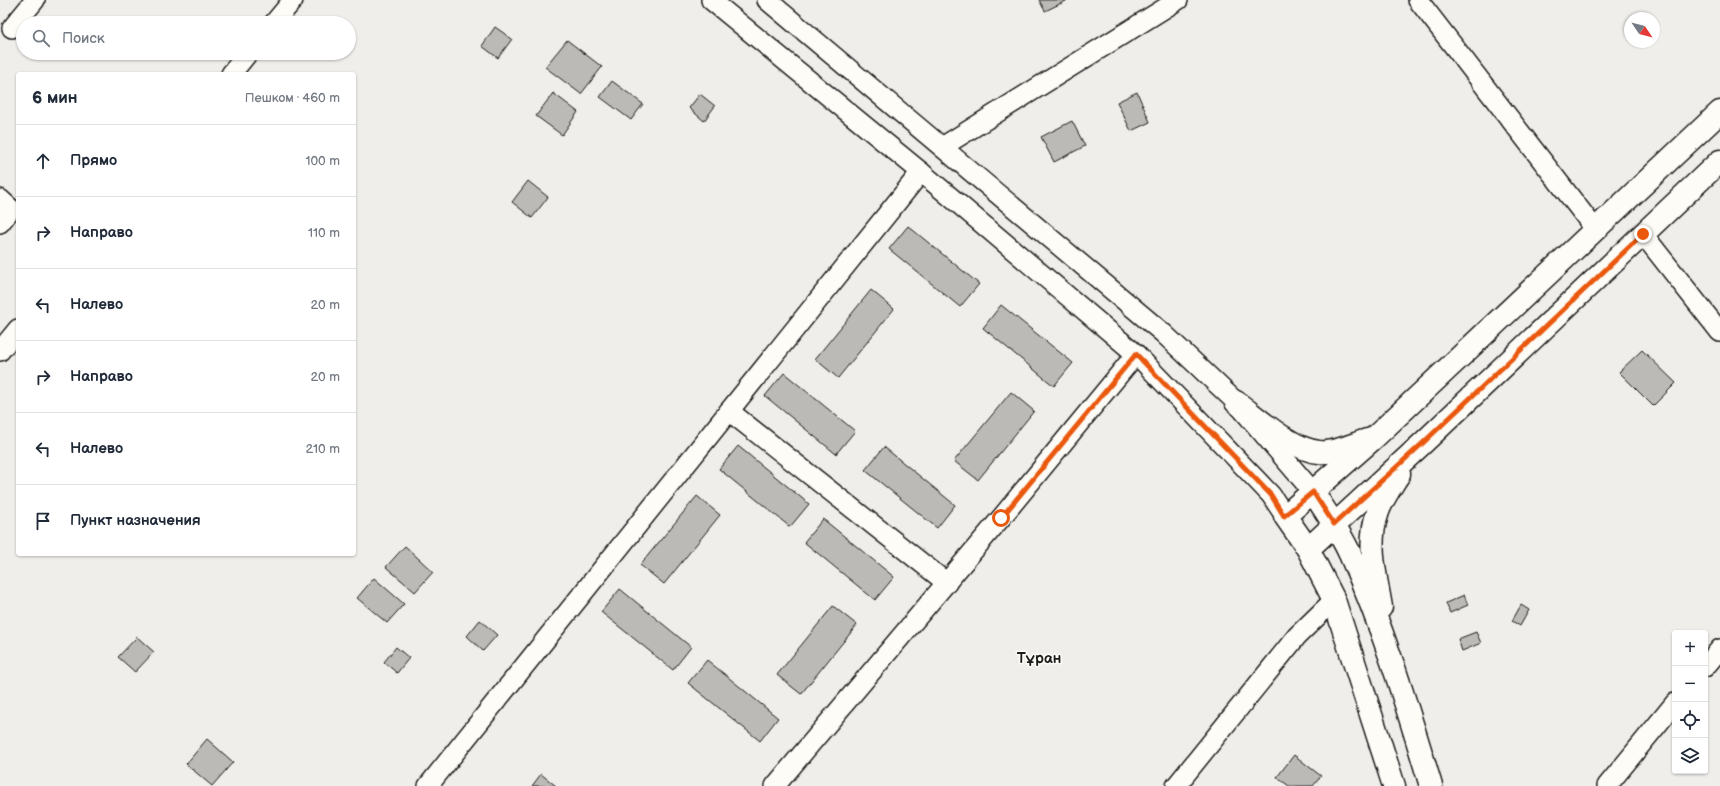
<!DOCTYPE html>
<html lang="ru">
<head>
<meta charset="utf-8">
<style>
	body { margin:0; font-family:"Balsamiq Sans",sans-serif; background:#f2f2f3; color:#1f2937 }
	.controls { position:absolute; right:12px; bottom:12px; display:grid; overflow:hidden; border-radius:4px; box-shadow:0 1px 3px #0004 }
	.controls button { width:36px; height:36px; display:grid; place-items:center; padding:0; border:0; border-bottom:1px solid #e0e1e3; background:#fff; color:#1f2937; font:20px sans-serif }
	.compass { position:absolute; left:1624px; top:12px; width:36px; height:36px; border-radius:50%; background:#fff; box-shadow:0 1px 3px #0004; rotate:125deg }
	.stop { position:absolute; width:12px; height:12px; margin:-9px; border:3px solid #ea580c; border-radius:50%; background:#fff }
	.stop.end { background:#ea580c; border-color:#fff; box-shadow:0 1px 4px #0008 }
	.list { margin:0; padding:0; list-style:none }
	h2 { display:flex; justify-content:space-between; align-items:center; height:52px; margin:0; padding:0 16px; font-size:17px }
	h2 small { font-size:13px; font-weight:400; color:#747a83 }
	.list li { display:grid; grid-template-columns:26px 1fr auto; gap:12px; align-items:center; box-sizing:border-box; height:72px; padding:0 16px; border-top:1px solid #e0e1e3 }
	.list b { display:block; font-size:15px; white-space:nowrap }
	.list em { font-size:13px; font-style:normal; color:#747a83 }
	.icon { flex:none; width:22px; height:22px; fill:none; stroke:currentColor; stroke-width:2; stroke-linecap:round; stroke-linejoin:round }
	.map { position:relative; flex:none; width:1720px; height:786px; overflow:hidden }
	.search { position:absolute; background:#fff; box-shadow:0 1px 3px #0004; left:16px; top:16px; width:340px; height:44px; display:flex; align-items:center; gap:10px; box-sizing:border-box; padding:0 14px; border-radius:22px; color:#747a83; font-size:15px }
	.panel { position:absolute; background:#fff; box-shadow:0 1px 3px #0004; left:16px; top:72px; width:340px; height:484px; border-radius:4px }
	.map>svg:first-child { display:block }
	.building { fill:#bbbab6; stroke:#1c1c1c }
	.lines { fill:none; stroke-linecap:round; stroke-linejoin:round }
	.minor-casing { stroke:#1c1c1c; stroke-width:22 }
	.major-casing { stroke:#1c1c1c; stroke-width:25 }
	.minor { stroke:#fdfcf7; stroke-width:19 }
	.major { stroke:#fdfcf7; stroke-width:22 }
	.route { stroke:#ea580c; stroke-width:5 }
	.labels { text-anchor:middle; dominant-baseline:central; stroke-width:3; stroke-linejoin:round; paint-order:stroke }
	.district-label { font-size:15px; font-weight:bold; fill:#1c1c1c; stroke:#fdfcf7 }
</style>
</head>
<body>
<div class="map">
<svg width="1720" height="786" viewBox="0 0 1720 786">
	<rect width="100%" height="100%" fill="#f0eeea"/>
	<filter id="ink" filterUnits="userSpaceOnUse"><feTurbulence type="fractalNoise" baseFrequency=".025" numOctaves="2"/><feDisplacementMap in="SourceGraphic" scale="8" xChannelSelector="R" yChannelSelector="G"/><feConvolveMatrix kernelMatrix="1 2 1 2 8 2 1 2 1" color-interpolation-filters="sRGB"/></filter>
	<g filter="url(#ink)">
		<g class="building">
			<path d="M1039 0H1068L1045 11Z"/>
			<path d="M495 27 512 39 498 58 482 46Z"/>
			<path d="M567 40 602 67 581 94 545 67Z"/>
			<path d="M612 81 643 104 631 120 600 97Z"/>
			<path d="M1137 92 1150 122 1131 131 1117 102Z"/>
			<path d="M553 93 578 112 562 135 536 116Z"/>
			<path d="M700 94 715 106 704 121 689 108Z"/>
			<path d="M1072 121 1085 146 1054 162 1041 137Z"/>
			<path d="M528 181 548 197 532 218 512 202Z"/>
			<path d="M908 226 979 284 960 307 889 249Z"/>
			<path d="M871 290 894 309 838 378 815 359Z"/>
			<path d="M1001 305 1073 363 1054 386 983 328Z"/>
			<path d="M1642 350 1676 383 1653 406 1619 372Z"/>
			<path d="M784 373 855 431 836 454 765 396Z"/>
			<path d="M1011 392 1034 411 978 480 954 461Z"/>
			<path d="M738 446 809 504 790 527 719 469Z"/>
			<path d="M884 447 955 505 937 528 865 470Z"/>
			<path d="M697 496 720 515 664 584 640 565Z"/>
			<path d="M823 519 894 577 875 600 804 542Z"/>
			<path d="M405 546 433 572 415 592 386 567Z"/>
			<path d="M374 578 404 604 387 623 357 598Z"/>
			<path d="M620 589 691 647 673 670 601 612Z"/>
			<path d="M1464 595 1468 605 1450 613 1446 603Z"/>
			<path d="M1521 605 1529 610 1520 626 1512 621Z"/>
			<path d="M833 606 857 625 801 694 777 675Z"/>
			<path d="M480 620 497 635 483 651 467 636Z"/>
			<path d="M1476 632 1481 643 1462 651 1458 639Z"/>
			<path d="M137 637 154 652 135 672 118 657Z"/>
			<path d="M396 647 409 658 397 673 384 662Z"/>
			<path d="M707 660 778 718 760 741 688 683Z"/>
			<path d="M207 739 233 762 212 786 186 764Z"/>
			<path d="M1294 755 1321 776 1313 786H1289L1277 777Z"/>
			<path d="M541 774 556 786H532Z"/>
		</g>
		<g class="lines">
			<g class="minor-casing">
				<g id="minor">
					<path d="M711 0 921 172 1136 354 1271 495 1285 516"/>
					<path d="M767 0 1163 333 1236 402 1313 492"/>
					<path d="M1418 0 1595 229"/>
					<path d="M274 23 293 0"/>
					<path d="M12 28 35 0"/>
					<path d="M231 74 248 53"/>
					<path d="M942 147 1178 0"/>
					<path d="M0 199 11 209 0 223"/>
					<path d="M1643 234 1720 332"/>
					<path d="M0 351 18 329"/>
					<path d="M729 411 947 583"/>
					<path d="M1705 667 1720 649"/>
					<path d="M428 786 921 172"/>
					<path d="M775 786 1001 518 1136 354"/>
					<path d="M1176 786 1297 636 1334 600"/>
					<path d="M1607 786 1675 703"/>
				</g>
			</g>
			<g class="major-casing">
				<g id="major">
					<path d="M1236 402C1258 418 1292 450 1319 452 1333 454 1354 444 1367 440"/>
					<path d="M1313 492C1326 512 1340 532 1350 554 1384 629 1407 707 1431 786"/>
					<path d="M1308 549 1424 442 1720 161"/>
					<path d="M1381 607C1376 577 1367 544 1377 515 1381 500 1391 487 1399 474"/>
					<path d="M1394 786 1334 600 1308 549 1285 516 1375 437 1720 112"/>
				</g>
			</g>
			<use href="#minor" class="minor"/>
			<use href="#major" class="major"/>
		</g>
	</g>
	<g class="lines" filter="url(#ink)">
		<path class="route" d="M1001 518 1136 354 1271 495 1284 516 1313 492 1334 524 1424 442 1643 234"/>
	</g>
	<g class="labels">
		<g class="district-label">
			<text x="1039" y="658">Тұран</text>
		</g>
	</g>
</svg>
<div class="controls">
<button>+</button>
<button>−</button>
<button><svg class="icon" aria-label="locate" viewBox="0 0 24 24"><circle cx="12" cy="12" r="6"/><path d="M12 2v4M12 18v4M2 12h4M18 12h4"/></svg></button>
<button><svg class="icon" aria-label="layers" viewBox="0 0 24 24"><path d="M12 4l9 5-9 5-9-5zM3 14l9 5 9-5"/></svg></button>
</div>
<svg class="compass" viewBox="-18 -18 36 36"><path d="M0-13l5 13h-10z" fill="#e53935"/><path d="M0 13l5-13h-10z" fill="#747a83"/></svg>
<div class="stop" style="left:1001px;top:518px"></div>
<div class="stop end" style="left:1643px;top:234px"></div>
<div class="search"><svg class="icon" aria-label="search" viewBox="0 0 24 24"><circle cx="10" cy="10" r="6"/><path d="M15 15l6 6"/></svg>Поиск</div>
<section class="panel">
<h2>6 мин<small>Пешком · 460 m</small></h2>
<ul class="list">
<li><svg class="icon" aria-label="ahead" viewBox="0 0 24 24"><path d="M12 20V5M6 11l6-6 6 6"/></svg><div><b>Прямо</b></div><em>100 m</em></li>
<li><svg class="icon" aria-label="right" viewBox="0 0 24 24"><path d="M7 20v-9h11M14 6l5 5-5 5"/></svg><div><b>Направо</b></div><em>110 m</em></li>
<li><svg class="icon" aria-label="left" viewBox="0 0 24 24"><path d="M17 20v-9H6M10 6l-5 5 5 5"/></svg><div><b>Налево</b></div><em>20 m</em></li>
<li><svg class="icon" aria-label="right" viewBox="0 0 24 24"><path d="M7 20v-9h11M14 6l5 5-5 5"/></svg><div><b>Направо</b></div><em>20 m</em></li>
<li><svg class="icon" aria-label="left" viewBox="0 0 24 24"><path d="M17 20v-9H6M10 6l-5 5 5 5"/></svg><div><b>Налево</b></div><em>210 m</em></li>
<li><svg class="icon" aria-label="arrive" viewBox="0 0 24 24"><path d="M6 21V4h12l-3 4 3 4H6"/></svg><div><b>Пункт назначения</b></div></li>
</ul>
</section>
</div>
</body>
</html>
